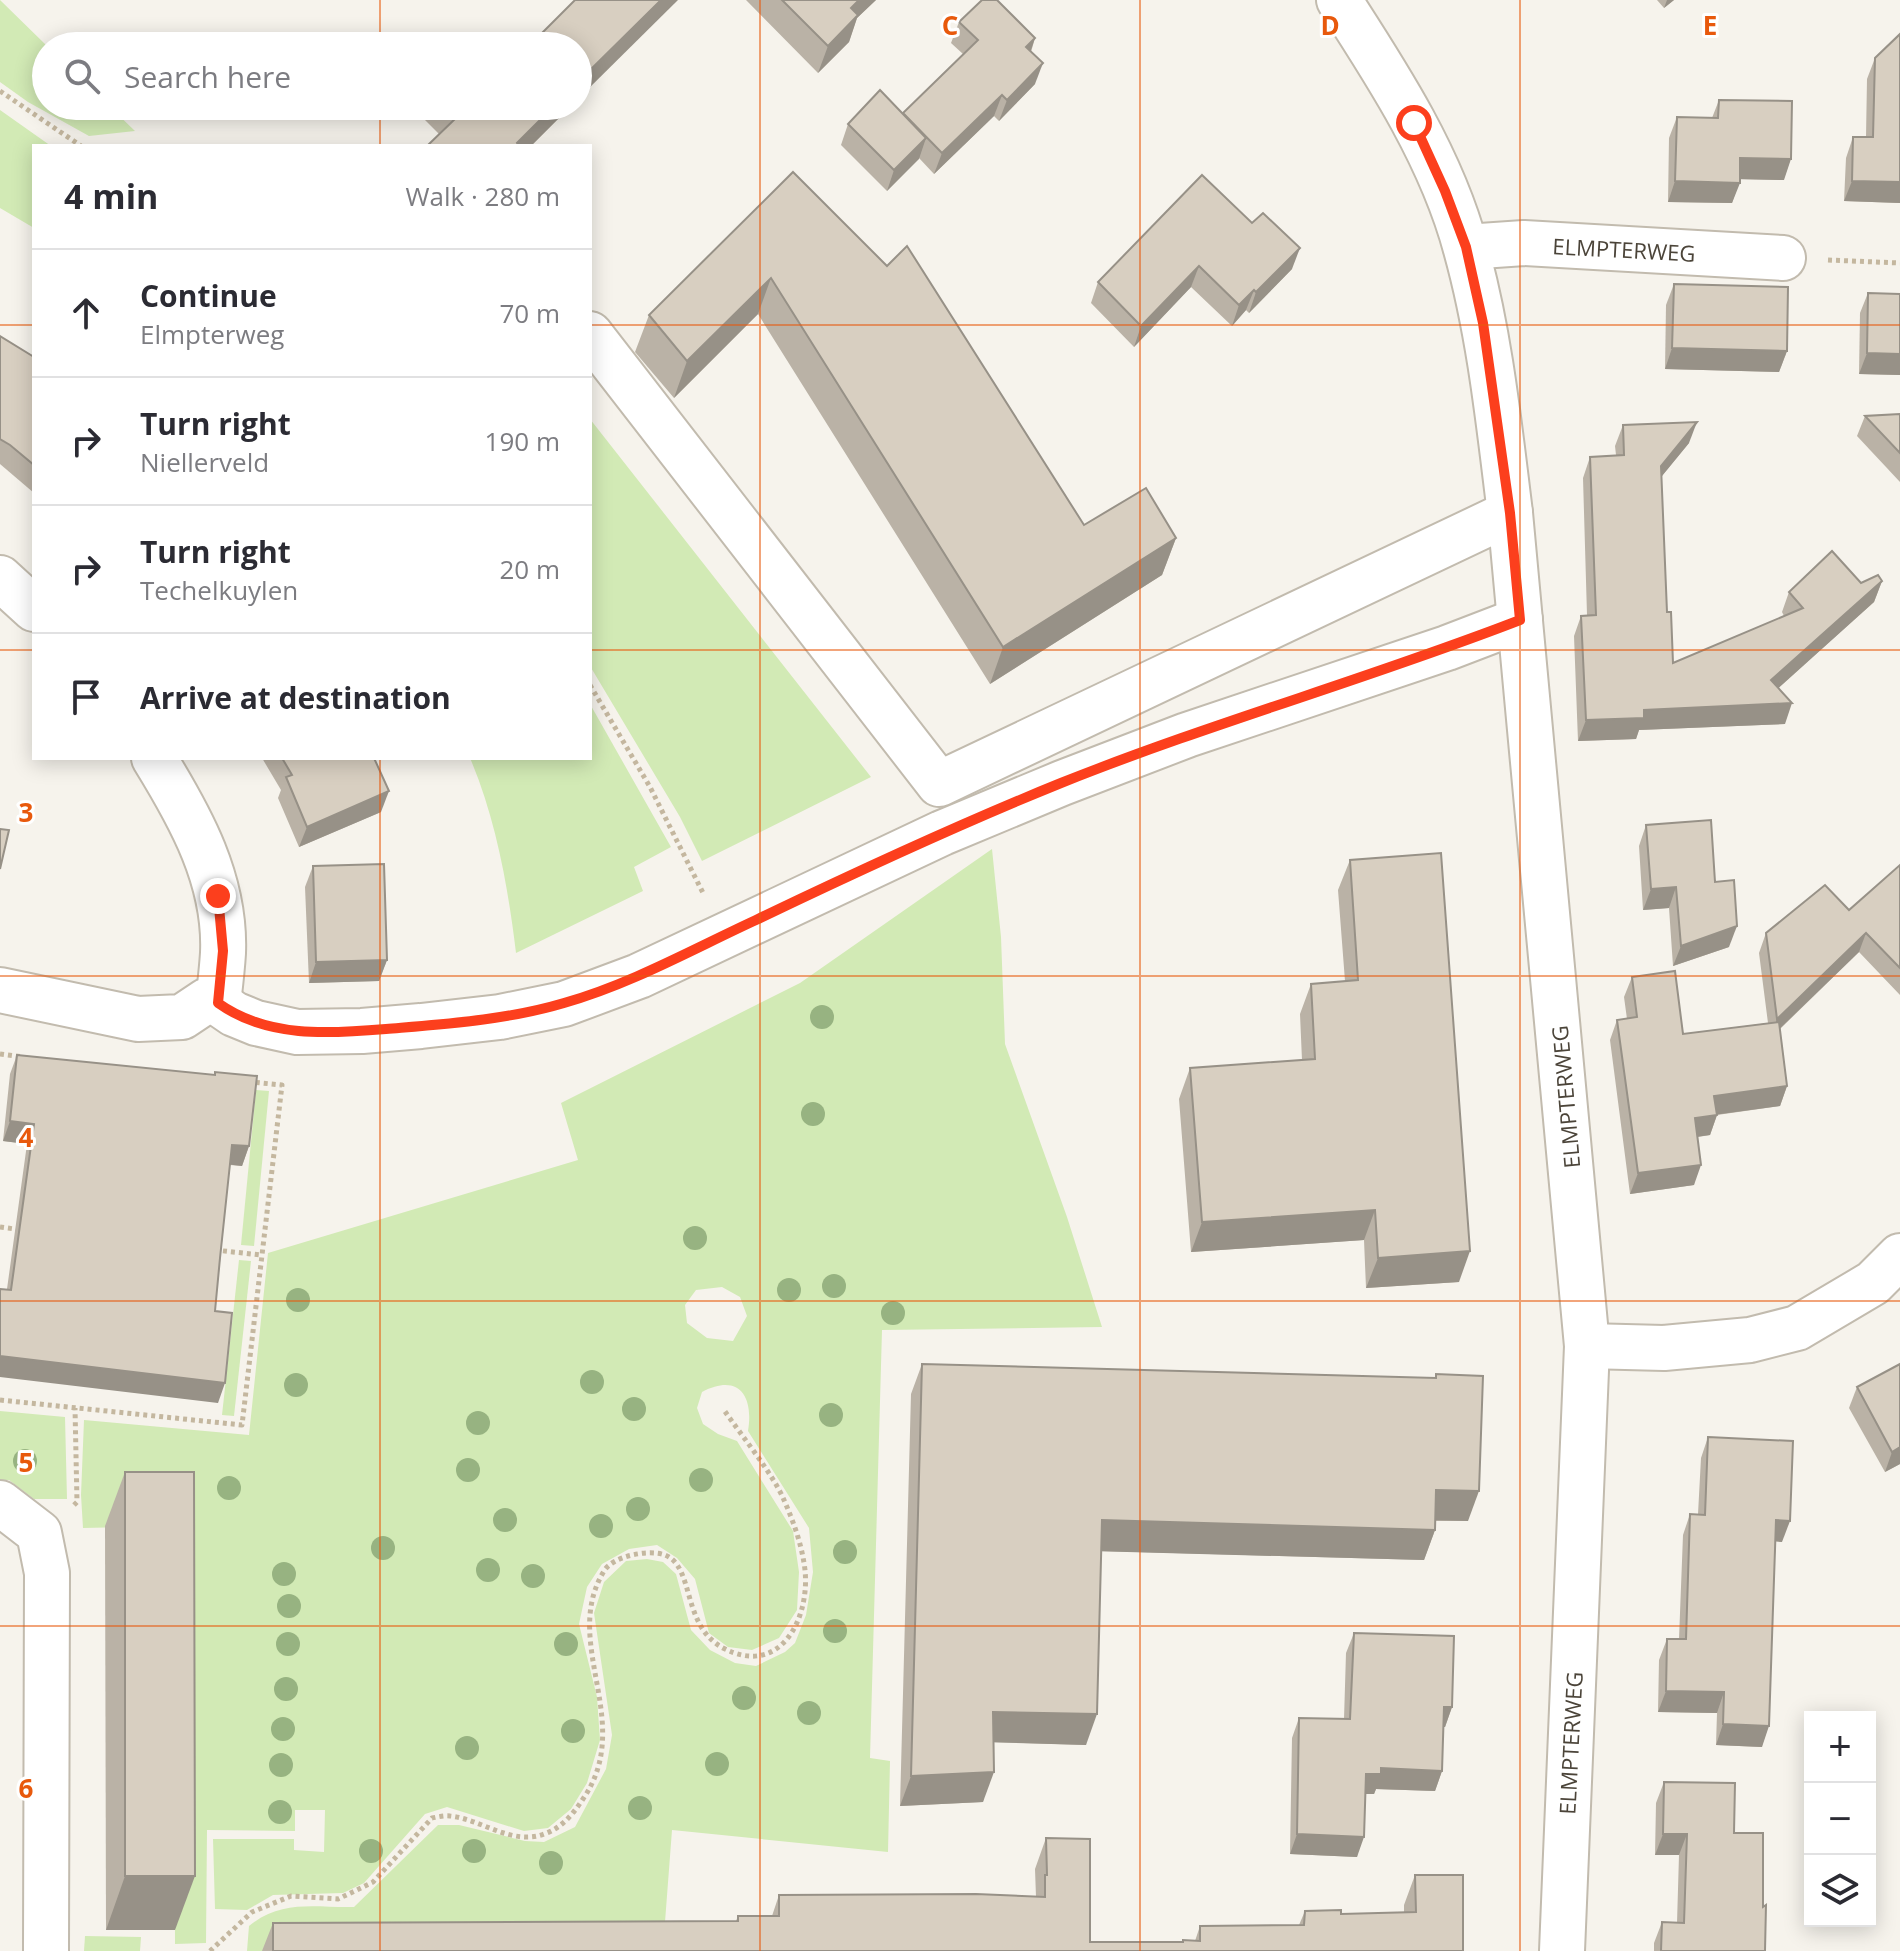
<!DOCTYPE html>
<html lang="en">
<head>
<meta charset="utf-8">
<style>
	body { margin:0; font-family:"Open Sans",sans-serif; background:#f7f7f7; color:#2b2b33 }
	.controls { position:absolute; right:24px; bottom:24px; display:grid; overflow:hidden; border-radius:0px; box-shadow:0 4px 20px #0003 }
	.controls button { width:72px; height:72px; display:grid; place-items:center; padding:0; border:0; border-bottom:2px solid #e1e1e2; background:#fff; color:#2b2b33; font:40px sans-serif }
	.stop { position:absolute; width:24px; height:24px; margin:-18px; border:6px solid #fc3f1d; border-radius:50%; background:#fff }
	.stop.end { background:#fc3f1d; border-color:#fff; box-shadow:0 2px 8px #0008 }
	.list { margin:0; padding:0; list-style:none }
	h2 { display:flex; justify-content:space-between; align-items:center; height:104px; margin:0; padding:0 32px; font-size:34px }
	h2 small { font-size:26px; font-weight:400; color:#7c7c81 }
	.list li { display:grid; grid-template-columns:52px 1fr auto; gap:24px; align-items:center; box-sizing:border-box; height:128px; padding:0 32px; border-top:2px solid #e1e1e2 }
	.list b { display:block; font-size:30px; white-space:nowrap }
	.list p { margin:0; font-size:26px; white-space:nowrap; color:#7c7c81 }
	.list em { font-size:26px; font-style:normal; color:#7c7c81 }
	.icon { flex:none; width:44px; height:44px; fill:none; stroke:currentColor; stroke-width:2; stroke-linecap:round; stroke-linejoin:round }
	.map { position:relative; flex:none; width:1900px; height:1951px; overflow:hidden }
	.search { position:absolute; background:#fff; box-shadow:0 4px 20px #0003; left:32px; top:32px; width:560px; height:88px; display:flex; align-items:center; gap:20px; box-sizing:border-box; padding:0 28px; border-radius:44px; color:#7c7c81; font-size:30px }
	.panel { position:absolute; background:#fff; box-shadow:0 4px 20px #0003; left:32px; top:144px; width:560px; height:616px; border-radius:0px }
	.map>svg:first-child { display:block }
	.green { fill:#d2eab5; fill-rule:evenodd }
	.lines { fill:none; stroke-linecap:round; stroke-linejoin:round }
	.minor-casing { stroke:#c2bbae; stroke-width:48 }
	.path { stroke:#c4b79f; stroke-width:5; stroke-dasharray:4 4; stroke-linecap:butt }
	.minor { stroke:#fff; stroke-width:44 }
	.tree { fill:#97b381 }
	.wall { fill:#bab2a6 }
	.shaded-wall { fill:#979187 }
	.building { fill:#d8cfc1; stroke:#979187; stroke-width:2 }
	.route { stroke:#fc3f1d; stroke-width:10 }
	.grid { fill:none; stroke:#e8590c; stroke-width:2; stroke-opacity:0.55 }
	.labels { text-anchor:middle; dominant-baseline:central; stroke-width:6; stroke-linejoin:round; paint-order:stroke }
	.street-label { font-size:22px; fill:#4b4439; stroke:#fff }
	.grid-label { font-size:26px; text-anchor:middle; font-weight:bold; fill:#e8590c; stroke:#fff; stroke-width:6; stroke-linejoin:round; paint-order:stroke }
</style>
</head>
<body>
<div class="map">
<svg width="1900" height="1951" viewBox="0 0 1900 1951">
	<rect width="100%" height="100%" fill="#f6f3ec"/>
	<g class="green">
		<path d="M0 0 47 46 46 106H109L135 131 89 136 28 102 0 82Z"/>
		<path d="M0 110 51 146H34V228L0 208Z"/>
		<path d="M590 419 871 777 702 861 680 817 590 666Z"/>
		<path d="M590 704 671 847 634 867 643 891 516 953C508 887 496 819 470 758H590Z"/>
		<path d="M992 849 1001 937 1005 1044 1067 1217 1102 1327 882 1330 870 1758 890 1761 888 1852 672 1830 665 1922 666 1951H247L249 1926C282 1899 315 1908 354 1907L438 1825H459L525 1841 544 1842 575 1827 606 1769 612 1735 594 1613 604 1582 626 1561 647 1559 663 1562 676 1574 691 1630 710 1650 735 1663 756 1666 785 1652 795 1643 806 1615 813 1572 809 1528 748 1431C754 1395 738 1373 702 1392L697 1408 703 1424 718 1434 737 1441 793 1531 799 1572 797 1610 779 1638 752 1650 728 1647 709 1633 695 1579 677 1558 657 1545 629 1549 602 1564 587 1587 579 1624 597 1697 600 1740 587 1783 571 1809 548 1828 524 1831 447 1807 425 1814 364 1883 343 1893 273 1895 247 1910 215 1909 213 1839H294V1850L324 1852 325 1810H295V1831L207 1830 206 1943 175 1944 174 1526 83 1528 81 1495 84 1420 249 1435 268 1253 578 1160 561 1103 800 983ZM722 1287 740 1297 747 1316 733 1341 707 1338 687 1323 685 1305 696 1290Z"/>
		<path d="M256 1090 269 1091 254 1246 241 1245Z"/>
		<path d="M239 1260 251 1261 234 1416 222 1415Z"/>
		<path d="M0 1411 65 1417 67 1499H34L9 1480H0Z"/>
		<path d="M85 1936 141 1937 140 1951H84Z"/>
	</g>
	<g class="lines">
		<g class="minor-casing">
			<g id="minor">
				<path d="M1339 0C1389 77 1442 159 1466 249 1490 335 1499 425 1510 513L1587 1346 1562 1951"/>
				<path d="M1466 247 1524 243 1783 258"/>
				<path d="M590 334 939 784 1510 513"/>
				<path d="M0 578 34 609"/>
				<path d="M154 758C191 818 226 881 223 953 222 970 220 986 218 1003"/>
				<path d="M0 990 138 1019 182 1017 206 1001 218 1003 234 1014 256 1023 297 1032 362 1031 421 1026 500 1017 564 1004 639 976 942 833 1062 783 1187 735 1447 648 1520 620"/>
				<path d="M1587 1346 1664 1348 1750 1340 1797 1328 1873 1283 1900 1256"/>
				<path d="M0 1503 39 1533 47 1573 46 1951"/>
			</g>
		</g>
		<g class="path">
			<path d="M0 91 81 146"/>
			<path d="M1828 260 1900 263"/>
			<path d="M590 685 650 787 704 895"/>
			<path d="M0 1054 23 1057"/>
			<path d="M0 1227 22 1230"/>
			<path d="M215 1250 261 1255"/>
			<path d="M0 1400 242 1425 282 1085 251 1082"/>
			<path d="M74 1505 77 1502 75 1408"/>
			<path d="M210 1951 252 1912 291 1896 338 1899 373 1882 432 1818C438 1817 445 1815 450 1816 481 1819 512 1846 544 1834 562 1828 573 1814 583 1799 636 1722 560 1643 604 1571 613 1556 648 1549 665 1555 695 1567 681 1625 723 1648 780 1678 810 1619 805 1570 802 1545 794 1523 784 1500 773 1474 741 1435 724 1410"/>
		</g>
		<use href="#minor" class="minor"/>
	</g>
	<g class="tree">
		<circle cx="822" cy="1017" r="12"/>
		<circle cx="813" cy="1114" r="12"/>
		<circle cx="695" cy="1238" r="12"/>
		<circle cx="834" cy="1286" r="12"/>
		<circle cx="789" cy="1290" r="12"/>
		<circle cx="298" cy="1300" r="12"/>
		<circle cx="893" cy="1313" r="12"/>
		<circle cx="592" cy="1382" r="12"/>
		<circle cx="296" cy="1385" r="12"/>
		<circle cx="634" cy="1409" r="12"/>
		<circle cx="831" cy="1415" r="12"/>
		<circle cx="478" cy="1423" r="12"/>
		<circle cx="25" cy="1461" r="12"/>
		<circle cx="468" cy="1470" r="12"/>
		<circle cx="701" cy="1480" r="12"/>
		<circle cx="229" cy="1488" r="12"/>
		<circle cx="638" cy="1509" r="12"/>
		<circle cx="505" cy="1520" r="12"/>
		<circle cx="601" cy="1526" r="12"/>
		<circle cx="383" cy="1548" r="12"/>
		<circle cx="845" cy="1552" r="12"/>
		<circle cx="488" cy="1570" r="12"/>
		<circle cx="284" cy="1574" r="12"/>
		<circle cx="533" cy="1576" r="12"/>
		<circle cx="289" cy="1606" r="12"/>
		<circle cx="835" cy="1631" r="12"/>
		<circle cx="288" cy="1644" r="12"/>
		<circle cx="566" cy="1644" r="12"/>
		<circle cx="286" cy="1689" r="12"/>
		<circle cx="744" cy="1698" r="12"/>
		<circle cx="809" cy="1713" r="12"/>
		<circle cx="283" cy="1729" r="12"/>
		<circle cx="573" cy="1731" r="12"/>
		<circle cx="467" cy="1748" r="12"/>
		<circle cx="717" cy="1764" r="12"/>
		<circle cx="281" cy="1765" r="12"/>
		<circle cx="640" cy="1808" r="12"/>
		<circle cx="280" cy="1812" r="12"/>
		<circle cx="371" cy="1851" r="12"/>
		<circle cx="474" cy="1851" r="12"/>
		<circle cx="551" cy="1863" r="12"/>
	</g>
	<g class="wall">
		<path d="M746 0H876L857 18 849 42 818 73Z"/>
		<path d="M1657 0H1674L1664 8Z"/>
		<path d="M959 22 1035 38 1031 52 1035 84 999 121 994 116 934 174 919 158 887 191 841 145 848 124 903 113 963 54 951 43Z"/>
		<path d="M1875 58 1900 203 1844 201 1846 158 1853 137H1866L1867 79Z"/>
		<path d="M1719 100 1784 180 1740 179 1732 203 1668 202 1669 138 1677 117 1712 118Z"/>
		<path d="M411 106H571L531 146H427L439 134Z"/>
		<path d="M793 172 1084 525 1176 538 1162 575 990 684 758 314 674 398 635 352 649 315Z"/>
		<path d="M1202 175 1292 269 1249 313 1246 310 1232 326 1191 287 1134 347 1091 303 1098 282Z"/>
		<path d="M1674 284 1787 351 1779 372 1665 369 1666 305Z"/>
		<path d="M1868 293 1900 294V375L1859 374 1860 313Z"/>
		<path d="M0 336 34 357V493L0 464Z"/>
		<path d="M1900 414V482L1857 436 1865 416Z"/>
		<path d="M1623 425 1689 443 1661 477 1667 612 1673 663 1784 616 1782 612 1789 592 1861 583 1882 581 1874 602 1778 688 1785 724 1639 730 1636 739 1578 741 1574 636 1581 616 1587 615 1583 478 1590 457 1616 455 1615 446Z"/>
		<path d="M262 758H374L381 812 299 847 278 798 281 790Z"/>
		<path d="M1646 825 1729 947 1673 966 1669 908 1643 910 1639 846Z"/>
		<path d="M1350 860 1459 1282 1366 1288 1364 1240 1191 1252 1179 1099 1190 1068 1302 1060 1300 1014 1311 984 1345 981 1338 890Z"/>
		<path d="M1900 865V995L1859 952 1780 1029 1787 1086 1780 1106 1717 1115 1710 1135 1698 1137 1694 1185 1630 1194 1610 1040 1617 1020 1627 1019 1624 997 1632 977 1683 1034 1768 1023 1759 953 1766 933 1849 910Z"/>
		<path d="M313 866 387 960 379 981 309 983 305 887Z"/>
		<path d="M17 1055 249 1146 242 1166 230 1165 215 1311 218 1403 7 1289 27 1144 3 1141 10 1074Z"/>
		<path d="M922 1364 1435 1378 1436 1374 1468 1521H1435V1530L1424 1560 1101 1551 1086 1745 993 1742 983 1802 900 1806 911 1394Z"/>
		<path d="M1900 1364V1464L1885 1472 1849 1408 1857 1387Z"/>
		<path d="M1708 1437 1782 1542 1776 1541 1762 1747 1716 1745 1717 1713 1658 1712 1659 1660 1667 1639H1679L1683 1535 1690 1514H1698L1701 1458Z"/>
		<path d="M125 1472 175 1930H106L105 1526Z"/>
		<path d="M1354 1633 1452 1707 1445 1727H1443L1442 1771 1435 1791 1376 1789 1374 1794H1366L1357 1857 1290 1854 1292 1738 1299 1718 1344 1719 1346 1653Z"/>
		<path d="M1664 1782 1734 1833 1763 1907 1765 1951H1654V1943L1662 1922 1677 1923 1679 1855H1655L1656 1803Z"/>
		<path d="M1046 1838 1090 1942H1182L1183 1940 1195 1941 1200 1926 1299 1925 1305 1911 1341 1914 1404 1912V1905L1415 1875 1463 1951H262L273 1923 736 1921 738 1916H772L779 1895 1036 1897 1035 1869Z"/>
	</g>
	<g class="shaded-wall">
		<path d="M661 0H678L578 99V82Z"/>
		<path d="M859 0H876L857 18 849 42 818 73 828 46 851 8Z"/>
		<path d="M1667 0H1674L1664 8Z"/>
		<path d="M1035 38 1028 59 1026 47Z"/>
		<path d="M1043 63 1035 84 999 121 1007 100Z"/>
		<path d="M1002 95 994 116 934 174 942 153Z"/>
		<path d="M554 106H571L531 146H516L517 143Z"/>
		<path d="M926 138 919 159 887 191 894 170Z"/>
		<path d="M1740 158 1791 159 1784 180 1733 179Z"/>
		<path d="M1675 181 1740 183 1732 203 1668 202Z"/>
		<path d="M1852 181 1900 182V203L1844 201Z"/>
		<path d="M1300 248 1292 269 1249 313 1256 292Z"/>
		<path d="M1199 266 1191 287 1134 347 1141 326Z"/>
		<path d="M771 278 758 314 674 398 687 361Z"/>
		<path d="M1254 290 1246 310 1232 326 1239 305Z"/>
		<path d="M1672 348 1787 351 1779 372 1665 369Z"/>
		<path d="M1867 353 1900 354V375L1859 374Z"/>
		<path d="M1697 422 1689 443 1653 487 1661 466Z"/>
		<path d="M1176 538 1162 575 990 684 1003 647Z"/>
		<path d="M1882 581 1874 602 1764 701 1771 680Z"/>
		<path d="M1792 703 1785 724 1639 730 1636 739 1578 741 1586 720 1644 710Z"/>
		<path d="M389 791 381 812 299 847 307 827Z"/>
		<path d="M1676 887 1669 908 1643 910 1651 889Z"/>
		<path d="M1737 926 1729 947 1673 966 1681 946Z"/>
		<path d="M1866 933 1859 952 1769 1039 1777 1019Z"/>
		<path d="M387 960 379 981 309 983 316 962Z"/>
		<path d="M1787 1086 1780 1106 1706 1116 1714 1096Z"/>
		<path d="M1717 1115 1710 1135 1688 1138 1695 1118Z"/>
		<path d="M10 1121 34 1124 27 1144 3 1141Z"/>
		<path d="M232 1145 249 1146 242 1166 225 1164Z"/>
		<path d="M1701 1165 1694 1185 1630 1194 1638 1173Z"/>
		<path d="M1375 1210 1364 1240 1191 1252 1202 1222Z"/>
		<path d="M1470 1251 1459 1282 1366 1288 1378 1258Z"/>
		<path d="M0 1356 225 1383 218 1403 0 1377Z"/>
		<path d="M1900 1447V1464L1885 1472 1892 1452Z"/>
		<path d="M1436 1490 1479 1491 1468 1521 1425 1520Z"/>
		<path d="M1102 1520 1435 1530 1424 1560 1091 1551Z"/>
		<path d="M1776 1520 1790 1521 1782 1542 1769 1541Z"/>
		<path d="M1666 1691 1724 1692 1717 1713 1658 1712Z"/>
		<path d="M1444 1707H1452L1445 1727H1437Z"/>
		<path d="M993 1712 1097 1714 1086 1745 982 1742Z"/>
		<path d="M1723 1724 1769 1726 1762 1747 1716 1745Z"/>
		<path d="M1381 1768 1442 1771 1435 1791 1376 1789 1374 1794H1359L1366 1774Z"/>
		<path d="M994 1772 983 1802 900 1806 911 1776Z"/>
		<path d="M1297 1834 1364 1837 1357 1857 1290 1854Z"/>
		<path d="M1663 1834H1687L1679 1855H1655Z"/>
		<path d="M125 1876H195L175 1930H106Z"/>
	</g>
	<g class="building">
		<path d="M575 0H661L578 82V46H529Z"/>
		<path d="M782 0H859L851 8 858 15 828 46Z"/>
		<path d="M982 0H997L1035 38 1026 47 1043 63 1007 100 1002 95 942 153 903 113 978 40 959 22Z"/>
		<path d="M1900 34V182L1852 181 1853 137H1873L1875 58Z"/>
		<path d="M449 41 454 46H445Z"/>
		<path d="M880 90 926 138 894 170 848 124Z"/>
		<path d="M1719 100 1792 101 1791 159 1740 158V183L1675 181 1677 117 1718 118Z"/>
		<path d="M447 106H554L517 143 519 146H427L458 116Z"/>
		<path d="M793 172 887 266 907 246 1084 525 1146 488 1176 538 1003 647 771 278 687 361 649 315Z"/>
		<path d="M1202 175 1252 223 1263 213 1300 248 1256 292 1254 290 1239 305 1199 266 1141 326 1098 282Z"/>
		<path d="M1674 284 1788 287 1787 351 1672 348Z"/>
		<path d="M1868 293 1900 294V354L1867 353Z"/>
		<path d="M0 336 34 357V465L10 445 0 439Z"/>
		<path d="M1900 414V453L1865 416Z"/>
		<path d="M1697 422 1661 466 1667 612H1671L1673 663 1803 608 1789 592 1832 551 1861 583 1878 575 1882 581 1771 680 1792 703 1644 710V718L1586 720 1581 616 1596 615 1590 457 1624 455 1623 425Z"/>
		<path d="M282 758H374L389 791 307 827 286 777 292 775Z"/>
		<path d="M1711 820 1715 882 1734 880 1737 926 1681 946 1676 887 1651 889 1646 825Z"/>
		<path d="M0 829 9 830 0 869Z"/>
		<path d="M1441 853 1470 1251 1378 1258 1375 1210 1202 1222 1190 1068 1315 1059 1311 984 1358 980 1350 860Z"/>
		<path d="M384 864 387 960 316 962 313 866Z"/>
		<path d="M1900 865V968L1866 933 1777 1019 1766 933 1825 885 1849 910Z"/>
		<path d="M1675 971 1683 1034 1779 1022 1787 1086 1714 1096 1717 1115 1695 1118 1701 1165 1638 1173 1617 1020 1637 1017 1632 977Z"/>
		<path d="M17 1055 215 1075V1072L257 1076 249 1146 232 1145 220 1258 215 1311 232 1313 225 1383 0 1356V1289L11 1290 34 1124 10 1121Z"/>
		<path d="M922 1364 1436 1378V1374L1483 1376 1479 1491 1436 1490 1435 1530 1102 1520 1097 1714 993 1712 994 1772 911 1776Z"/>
		<path d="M1900 1364V1447L1892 1452 1857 1387Z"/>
		<path d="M1708 1437 1793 1441 1790 1521 1776 1520 1769 1726 1723 1724 1724 1692 1666 1691 1667 1639H1686L1690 1514 1705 1515Z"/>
		<path d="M125 1472H194L195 1876H125Z"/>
		<path d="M1354 1633 1454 1636 1452 1707H1444L1442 1771 1381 1768V1774H1366L1364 1837 1297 1834 1299 1718 1350 1719Z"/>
		<path d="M1664 1782 1735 1783 1734 1833H1763V1907L1766 1905 1765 1951H1661L1662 1922 1684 1923 1687 1834H1663Z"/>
		<path d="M1046 1838 1090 1839V1942H1183V1940L1200 1941V1926L1304 1925 1305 1911 1341 1910V1914L1416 1912 1415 1875H1463V1951H273V1923L738 1921V1916H779V1895L976 1894 1045 1897V1875H1047Z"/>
	</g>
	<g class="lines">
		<path class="route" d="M218 896 223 951 218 1003C267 1038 328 1034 386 1029 445 1024 507 1020 564 1003 631 984 693 949 756 920 856 872 957 825 1061 783 1211 723 1368 679 1520 620L1510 513 1483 323 1466 247 1445 191 1414 123"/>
	</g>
	<path class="grid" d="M380 0V46M760 0V1951M1140 0V1951M1520 0V1951M380 106V146M0 325H34M590 325H1900M0 650H34M590 650H1900M380 758V1951M0 976H1900M0 1301H1900M0 1626H1900"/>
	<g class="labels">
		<g class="street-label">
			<text transform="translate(1624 249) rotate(3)">ELMPTERWEG</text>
			<text transform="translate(1565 1097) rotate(-95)">ELMPTERWEG</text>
			<text transform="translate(1570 1743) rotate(-87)">ELMPTERWEG</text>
		</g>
	</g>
	<g class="grid-label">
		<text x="950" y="35">C</text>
		<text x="1330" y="35">D</text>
		<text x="1710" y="35">E</text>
		<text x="26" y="822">3</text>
		<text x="26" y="1147">4</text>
		<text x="26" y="1472">5</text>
		<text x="26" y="1798">6</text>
	</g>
</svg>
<div class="controls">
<button>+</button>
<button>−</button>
<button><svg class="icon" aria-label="layers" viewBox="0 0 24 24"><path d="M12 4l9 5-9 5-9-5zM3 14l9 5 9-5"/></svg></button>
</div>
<div class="stop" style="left:1414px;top:123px"></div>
<div class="stop end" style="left:218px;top:896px"></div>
<div class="search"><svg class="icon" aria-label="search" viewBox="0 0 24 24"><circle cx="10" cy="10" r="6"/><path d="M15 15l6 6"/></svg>Search here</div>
<section class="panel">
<h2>4 min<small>Walk · 280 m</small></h2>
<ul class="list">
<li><svg class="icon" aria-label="ahead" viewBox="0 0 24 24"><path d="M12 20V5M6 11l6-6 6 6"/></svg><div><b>Continue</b><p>Elmpterweg</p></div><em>70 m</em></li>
<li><svg class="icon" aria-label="right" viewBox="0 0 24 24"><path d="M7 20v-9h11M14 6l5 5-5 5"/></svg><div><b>Turn right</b><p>Niellerveld</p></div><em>190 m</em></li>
<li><svg class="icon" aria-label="right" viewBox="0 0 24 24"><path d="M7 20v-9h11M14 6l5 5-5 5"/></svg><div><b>Turn right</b><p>Techelkuylen</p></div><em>20 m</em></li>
<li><svg class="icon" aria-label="arrive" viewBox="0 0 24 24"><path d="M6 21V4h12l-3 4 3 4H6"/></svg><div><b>Arrive at destination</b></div></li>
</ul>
</section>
</div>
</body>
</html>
